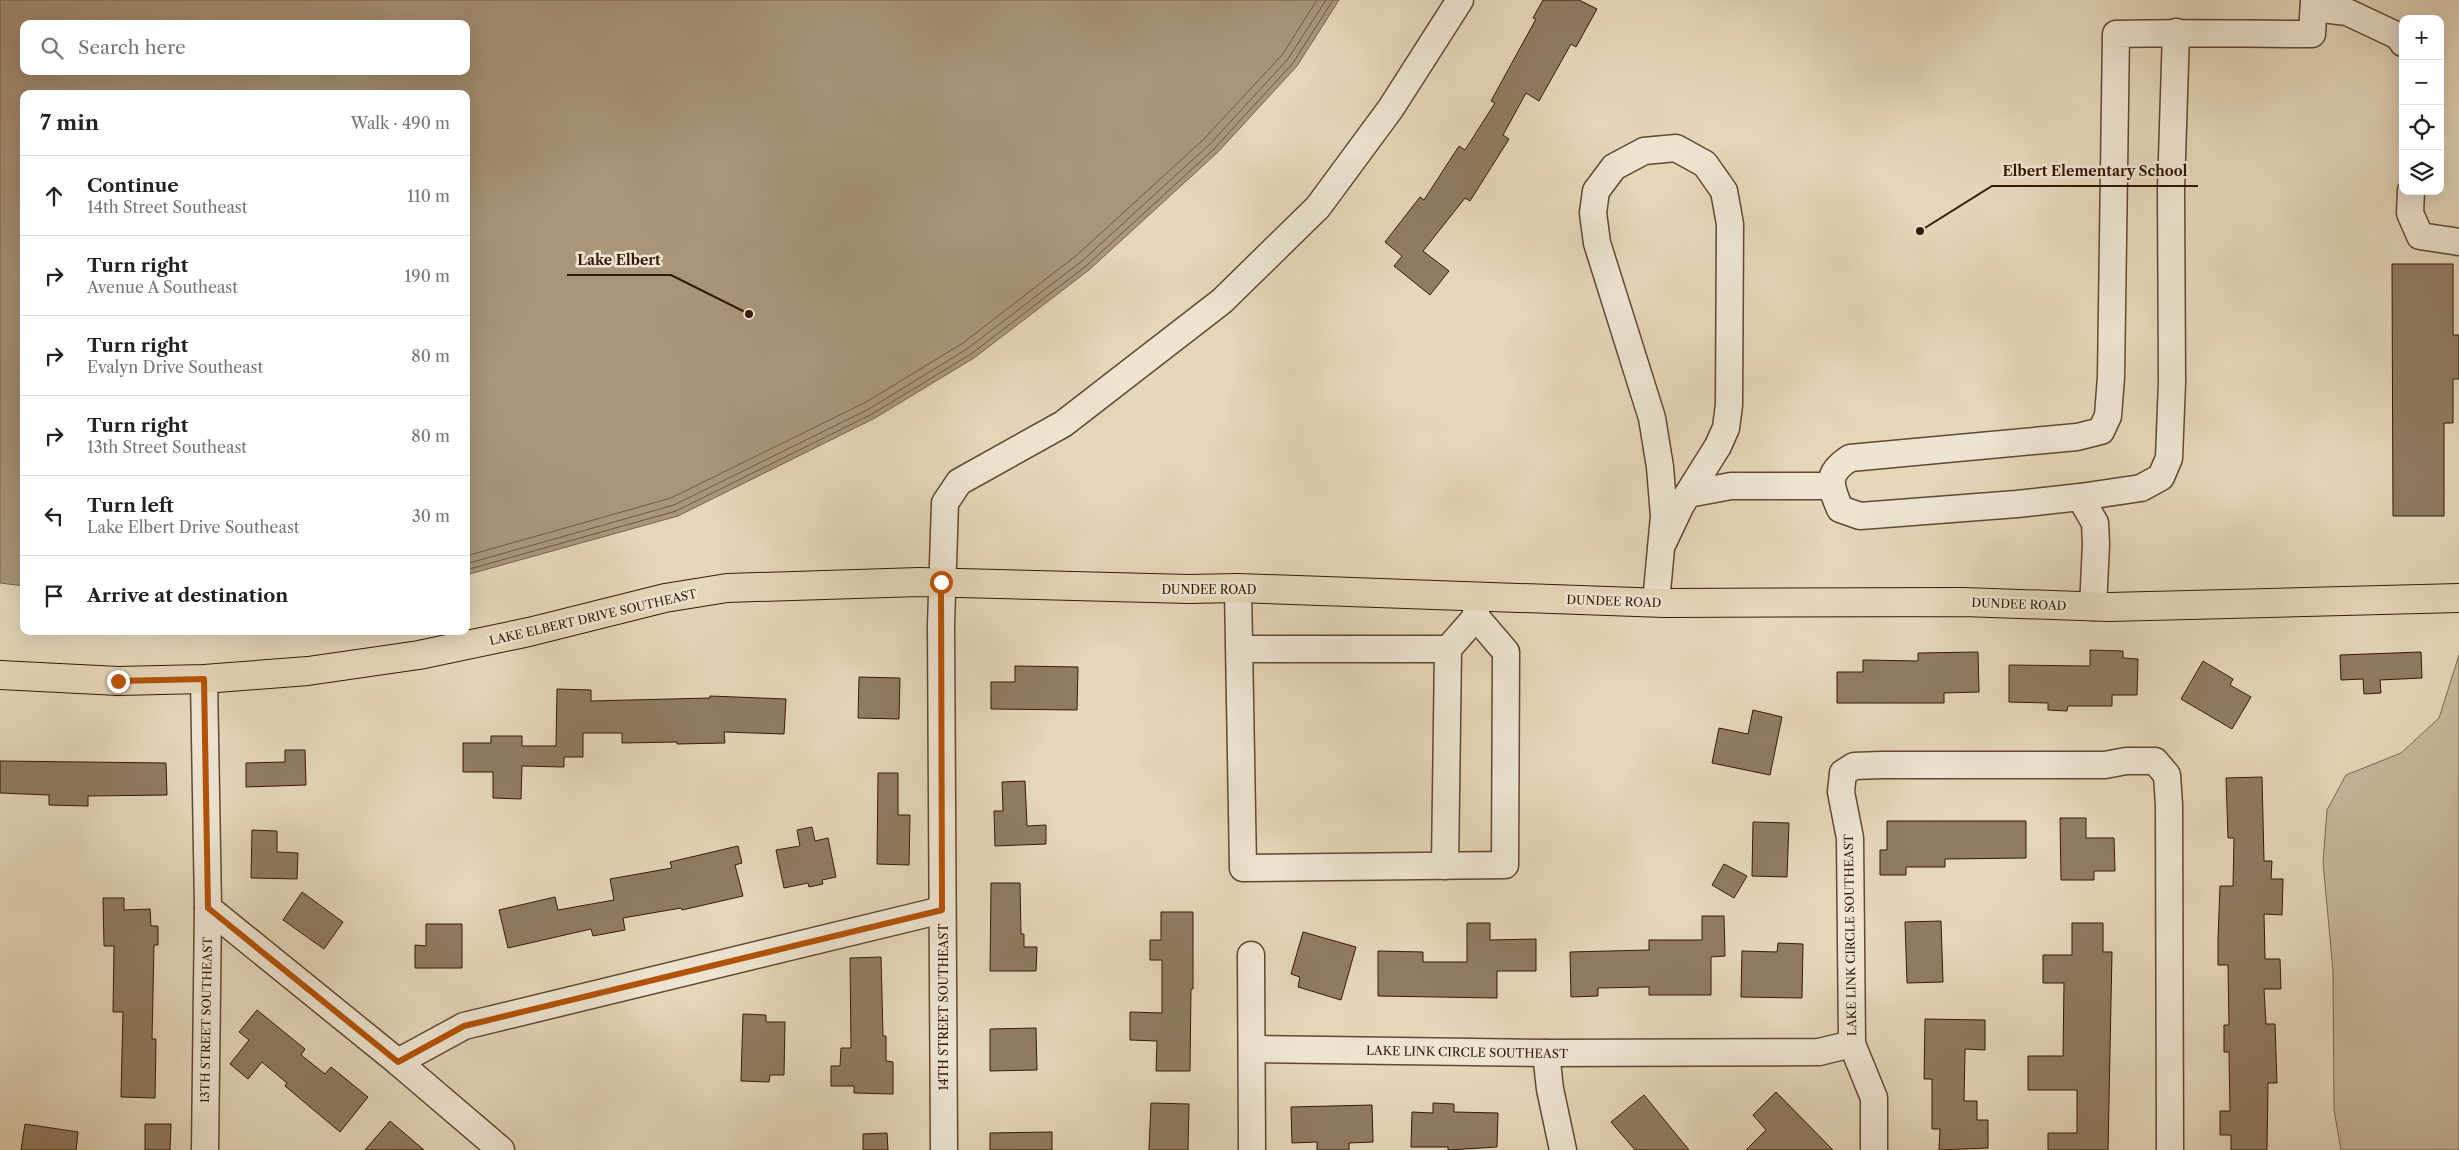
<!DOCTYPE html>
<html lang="en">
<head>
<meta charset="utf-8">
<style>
	body { margin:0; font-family:"Libre Caslon Text",serif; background:#f6f6f6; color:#222 }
	.controls { position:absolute; right:15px; top:15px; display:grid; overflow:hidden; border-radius:10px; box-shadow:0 5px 20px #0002 }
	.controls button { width:45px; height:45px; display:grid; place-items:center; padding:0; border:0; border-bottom:1px solid #e0e0e0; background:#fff; color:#222; font:25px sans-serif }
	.stop { position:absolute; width:15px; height:15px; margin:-11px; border:4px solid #b45309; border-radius:50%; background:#fff }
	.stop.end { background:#b45309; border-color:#fff; box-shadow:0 1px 5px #0008 }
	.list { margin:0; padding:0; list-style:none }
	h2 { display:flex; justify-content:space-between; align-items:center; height:65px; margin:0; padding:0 20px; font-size:21px }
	h2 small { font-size:16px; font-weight:400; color:#767676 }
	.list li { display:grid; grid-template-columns:32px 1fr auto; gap:15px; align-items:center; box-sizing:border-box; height:80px; padding:0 20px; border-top:1px solid #e0e0e0 }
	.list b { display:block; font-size:19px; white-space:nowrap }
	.list p { margin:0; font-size:16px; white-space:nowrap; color:#767676 }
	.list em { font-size:16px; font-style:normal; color:#767676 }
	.icon { flex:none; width:28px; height:28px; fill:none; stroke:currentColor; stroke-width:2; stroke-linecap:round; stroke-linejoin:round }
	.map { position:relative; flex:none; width:2459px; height:1150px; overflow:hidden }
	.search { position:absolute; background:#fff; box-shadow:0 5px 20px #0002; left:20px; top:20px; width:450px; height:55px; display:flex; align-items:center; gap:12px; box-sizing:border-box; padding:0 18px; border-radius:10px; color:#767676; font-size:19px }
	.panel { position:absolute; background:#fff; box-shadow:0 5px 20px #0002; left:20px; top:90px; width:450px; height:545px; border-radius:10px }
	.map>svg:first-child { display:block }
	.green { fill:#c6b79b; stroke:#7e6850 }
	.water { fill:#a8967c; stroke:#7a644c; fill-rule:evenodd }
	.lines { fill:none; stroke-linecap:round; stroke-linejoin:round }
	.shore { stroke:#6e5840; stroke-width:1 }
	.building { fill:#907c63; stroke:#351905 }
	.minor-casing { stroke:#614832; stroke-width:29 }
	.major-casing { stroke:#351905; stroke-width:30 }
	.minor { stroke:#ede5d2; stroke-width:26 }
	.major { stroke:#e4d7ba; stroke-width:28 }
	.route { stroke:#b45309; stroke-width:6 }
	.labels { text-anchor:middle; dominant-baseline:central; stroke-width:5; stroke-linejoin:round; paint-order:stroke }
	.street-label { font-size:12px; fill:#351905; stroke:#ede5d2 }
	.leader { fill:none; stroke:#351905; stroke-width:2 }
	.callout-dot { fill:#351905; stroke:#ede5d2; stroke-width:2 }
	.callout-label { font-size:14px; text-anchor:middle; font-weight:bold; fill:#351905; stroke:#ede5d2; stroke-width:5; stroke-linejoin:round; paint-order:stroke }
</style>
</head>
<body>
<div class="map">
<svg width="2459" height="1150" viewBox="0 0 2459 1150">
	<rect width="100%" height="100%" fill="#e4d7ba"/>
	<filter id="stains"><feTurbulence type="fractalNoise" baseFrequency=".004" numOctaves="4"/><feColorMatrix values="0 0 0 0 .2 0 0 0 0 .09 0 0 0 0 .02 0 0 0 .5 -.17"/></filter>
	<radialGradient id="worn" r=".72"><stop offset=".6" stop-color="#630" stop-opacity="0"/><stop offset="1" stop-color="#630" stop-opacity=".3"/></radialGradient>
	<path class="green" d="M2459 655V1150H2341L2334 1110 2333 971 2323 862 2327 810 2346 775 2401 753 2439 718Z"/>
	<path class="water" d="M0 0H1339L1297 66 1218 152 1089 270 974 358 875 418 678 516 466 575V94H24V586L0 583ZM24 24H466V71H24Z"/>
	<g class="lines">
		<g class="shore">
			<path d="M466 556 671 498 866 402 963 343 1077 255 1204 139 1282 55 1317 0"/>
			<path d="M466 564 674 505 869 409 967 349 1082 261 1210 144 1288 59 1326 0"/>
			<path d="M466 570 676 511 872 414 971 354 1086 266 1214 149 1293 63 1333 0"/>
		</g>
	</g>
	<g class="building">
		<path d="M1543 0H1579L1597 9 1576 47 1571 44 1539 101 1526 93 1503 135 1509 139 1470 201 1465 198 1423 251 1449 271 1430 295 1394 266 1402 256 1385 242 1420 197 1424 200 1459 146 1465 150 1495 103 1491 101 1536 19 1533 18Z"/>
		<path d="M2392 264H2453V335H2459V379H2453V423H2444V516H2393Z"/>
		<path d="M2090 650 2123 651V658L2138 659 2137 695H2112V706H2068L2067 711 2048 710V703L2009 702V665L2090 666Z"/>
		<path d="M1978 652 1979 692 1944 693V703H1837V672H1863V660L1918 661V653Z"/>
		<path d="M2421 652 2422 678 2380 680 2381 693 2364 694 2363 679 2341 680 2340 655Z"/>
		<path d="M2203 661 2233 679 2230 685 2251 697 2232 729 2181 699Z"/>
		<path d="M1015 666 1078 667 1077 710 991 709V682H1015Z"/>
		<path d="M859 677 900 678 899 719 858 718Z"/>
		<path d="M557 689 591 690V701L710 698V696L786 699 784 734 724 732 725 743 677 744V742L622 743V733H583V757H564V767L522 766 521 799 493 798V772H463V743H491V736H522V746H556Z"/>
		<path d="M1753 710 1782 717 1770 775 1712 763 1719 728 1748 734Z"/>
		<path d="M285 750H305L306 785 246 787V763L285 762Z"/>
		<path d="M0 761 166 763 167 795 88 796V806L49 805V795L0 793Z"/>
		<path d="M878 773H898V815H910L909 865 877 864Z"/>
		<path d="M2262 777 2264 861H2272L2271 879H2283L2282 915 2264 914 2265 959H2280L2281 989H2264L2266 1024H2275L2277 1083H2268L2267 1150H2231V1135H2220V1111H2230L2229 1052H2224V1025H2229L2228 965H2218V939L2220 886H2233L2234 838H2228L2226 778Z"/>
		<path d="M1025 781 1027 826 1046 825V844L995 846 994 811H1003L1002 782Z"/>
		<path d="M2060 818H2086V838H2114L2115 871H2094V880H2061Z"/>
		<path d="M1887 821H2026V858L1945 859V867H1906V875H1880V850H1887Z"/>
		<path d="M1753 822 1789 823 1787 877 1752 876Z"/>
		<path d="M812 827 815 841 828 838 836 877 822 880 823 884 809 887 808 883 784 888 776 850 800 846 797 830Z"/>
		<path d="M252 830 277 831V852L298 853 297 879 251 878Z"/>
		<path d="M738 846 742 863 735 865 743 896 682 910 681 908 623 918 625 930 593 936 591 929 508 948 499 910 555 897 558 910 614 900 610 879 672 868 670 862Z"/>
		<path d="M1724 864 1747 876 1734 898 1712 885Z"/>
		<path d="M991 883H1020L1021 934H1024V947H1037L1036 971H990Z"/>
		<path d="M302 892 343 922 324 949 283 920Z"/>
		<path d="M103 898H124V910L150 909 151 926H158V945H154L152 1039H156L155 1098 121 1097 123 1012H113L114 946H104Z"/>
		<path d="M1161 912H1193V989H1191L1190 1071H1156L1157 1041 1130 1040V1012L1162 1013V960H1150V940H1161Z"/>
		<path d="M1702 916H1724L1725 956 1711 957V995H1649V987L1598 988V996L1571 997 1570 952 1649 950V940H1702Z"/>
		<path d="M1941 921 1943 982 1907 983 1905 922Z"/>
		<path d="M1467 923H1490V940L1536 939V971H1497V998L1378 996V951L1423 952V962H1467Z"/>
		<path d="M2072 923H2103V952H2112L2108 1150H2048V1133H2077V1090H2028V1056H2063L2064 983H2043V955H2072Z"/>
		<path d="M426 924H462V968H415V945L426 946Z"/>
		<path d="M1303 932 1356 947 1341 1000 1298 987 1300 977 1291 974Z"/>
		<path d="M1778 943 1803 944 1802 998 1741 997 1742 951 1777 952Z"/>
		<path d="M881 957 883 1036H886V1061L893 1062V1094L854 1093V1086H831V1066H840L841 1048H851L850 958Z"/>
		<path d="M257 1010 305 1049 301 1055 325 1074 331 1067 368 1097 340 1132 285 1086 287 1083 262 1062 248 1079 230 1064 249 1040 239 1032Z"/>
		<path d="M743 1014 766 1015V1022H785L784 1075H770L769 1082 741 1081Z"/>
		<path d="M1925 1019 1985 1020V1050L1965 1049 1964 1101H1977V1120H1988V1148L1939 1150 1940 1129H1932V1079H1924Z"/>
		<path d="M1036 1028 1037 1070 990 1071V1029Z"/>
		<path d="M1776 1092 1833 1150H1746L1766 1130 1753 1115Z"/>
		<path d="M1644 1095 1689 1150H1635L1611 1122Z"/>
		<path d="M1151 1103 1189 1104 1188 1150H1149Z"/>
		<path d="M1433 1103 1454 1104V1112L1498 1113 1497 1147 1448 1150V1147H1411L1412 1112 1433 1113Z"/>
		<path d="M1372 1105 1373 1142 1349 1143V1150H1317V1142L1292 1143 1291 1107Z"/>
		<path d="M390 1121 424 1150H365Z"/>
		<path d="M25 1124 78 1132 76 1150H21Z"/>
		<path d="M145 1124H171L170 1150H145Z"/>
		<path d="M1052 1132V1150H990V1133Z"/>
		<path d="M887 1133 888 1150H863V1134Z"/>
	</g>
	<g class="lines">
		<g class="minor-casing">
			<g id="minor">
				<path d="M2314 8 2347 12 2398 36 2403 43"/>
				<path d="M2176 32 2171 189 2172 382 2169 458 2161 477 2141 488 2080 497 2017 504 1860 516 1840 509C1830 485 1825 474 1850 458L2077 437 2101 431 2108 416 2111 377 2116 34C2181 32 2247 34 2312 34L2314 0"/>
				<path d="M2411 191 2410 213 2420 236 2459 242"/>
				<path d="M1688 494 1731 486H1831"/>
				<path d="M2080 497 2095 523 2096 544 2093 607"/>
				<path d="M1238 588 1243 868 1505 865 1506 652 1476 617V597"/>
				<path d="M1656 602 1664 516 1660 467 1652 418 1597 243 1593 213 1596 191 1614 167 1644 151 1676 148 1705 164 1724 191 1730 224 1729 405 1726 428 1718 446 1681 505 1661 547"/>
				<path d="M1241 649H1448"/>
				<path d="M204 679 208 908 205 1150"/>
				<path d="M1445 866 1448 649 1476 617"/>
				<path d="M208 908 398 1062 501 1150"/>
				<path d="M1251 955 1252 1150"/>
				<path d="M1252 1049 1546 1053 1819 1052 1852 1044"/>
				<path d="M1546 1053 1550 1089 1563 1150"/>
				<path d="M398 1062 464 1026 942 910"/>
				<path d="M944 1150 941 625 945 503 959 482 1063 424 1222 301 1318 207 1391 108 1460 0"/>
				<path d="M1874 1150V1098L1852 1044 1850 838 1841 792 1843 773 1854 766 1882 765H2105L2126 761H2155L2167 775 2169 805 2170 1150"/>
			</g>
		</g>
		<g class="major-casing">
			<path id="major" d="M0 675 118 681 204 679 308 671 419 655 529 632 665 598 727 588 919 582 1189 589 1238 588 1664 603 1963 602 2109 607 2459 598"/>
		</g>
		<use href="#minor" class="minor"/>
		<use href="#major" class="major"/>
	</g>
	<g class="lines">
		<path class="route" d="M118 681 204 679 208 908 398 1062 464 1026 942 910 941 582"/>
	</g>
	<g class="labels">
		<g class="street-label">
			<text x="1209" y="589">DUNDEE ROAD</text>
			<text transform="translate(1614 601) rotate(2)">DUNDEE ROAD</text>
			<text transform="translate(2019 604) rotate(2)">DUNDEE ROAD</text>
			<text transform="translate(593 617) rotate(-13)">LAKE ELBERT DRIVE SOUTHEAST</text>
			<text transform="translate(1850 935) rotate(-91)">LAKE LINK CIRCLE SOUTHEAST</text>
			<text transform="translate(943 1007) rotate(-90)">14TH STREET SOUTHEAST</text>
			<text transform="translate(206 1020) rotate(-89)">13TH STREET SOUTHEAST</text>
			<text transform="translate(1467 1052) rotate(1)">LAKE LINK CIRCLE SOUTHEAST</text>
		</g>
	</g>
	<path class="leader" d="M1920 231L1992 186H2198M749 314L671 275H567"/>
	<g class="callout-dot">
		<circle cx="1920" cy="231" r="5"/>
		<circle cx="749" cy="314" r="5"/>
	</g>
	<g class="callout-label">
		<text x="2095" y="176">Elbert Elementary School</text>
		<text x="619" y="265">Lake Elbert</text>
	</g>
	<rect width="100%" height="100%" filter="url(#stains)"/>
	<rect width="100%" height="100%" fill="url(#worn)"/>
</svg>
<div class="controls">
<button>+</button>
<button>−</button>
<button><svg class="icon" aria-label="locate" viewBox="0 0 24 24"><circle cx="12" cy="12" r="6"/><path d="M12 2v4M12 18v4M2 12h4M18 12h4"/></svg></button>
<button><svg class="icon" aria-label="layers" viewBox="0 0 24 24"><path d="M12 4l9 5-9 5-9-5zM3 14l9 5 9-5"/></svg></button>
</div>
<div class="stop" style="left:941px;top:582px"></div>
<div class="stop end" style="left:118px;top:681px"></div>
<div class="search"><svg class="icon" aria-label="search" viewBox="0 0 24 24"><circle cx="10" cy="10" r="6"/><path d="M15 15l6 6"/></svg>Search here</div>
<section class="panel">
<h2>7 min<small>Walk · 490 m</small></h2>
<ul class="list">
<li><svg class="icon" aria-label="ahead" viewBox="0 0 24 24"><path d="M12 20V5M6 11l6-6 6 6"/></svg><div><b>Continue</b><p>14th Street Southeast</p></div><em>110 m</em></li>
<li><svg class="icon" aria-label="right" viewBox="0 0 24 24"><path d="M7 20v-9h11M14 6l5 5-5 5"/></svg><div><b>Turn right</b><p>Avenue A Southeast</p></div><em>190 m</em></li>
<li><svg class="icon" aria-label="right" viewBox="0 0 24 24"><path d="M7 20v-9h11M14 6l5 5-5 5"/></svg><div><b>Turn right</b><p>Evalyn Drive Southeast</p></div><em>80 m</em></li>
<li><svg class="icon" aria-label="right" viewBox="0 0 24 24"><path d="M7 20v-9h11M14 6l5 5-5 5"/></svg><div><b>Turn right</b><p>13th Street Southeast</p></div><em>80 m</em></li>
<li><svg class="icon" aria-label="left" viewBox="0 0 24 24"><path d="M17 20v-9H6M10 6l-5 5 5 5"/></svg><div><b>Turn left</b><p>Lake Elbert Drive Southeast</p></div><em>30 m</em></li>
<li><svg class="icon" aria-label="arrive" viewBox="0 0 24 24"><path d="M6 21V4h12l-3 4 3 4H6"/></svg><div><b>Arrive at destination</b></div></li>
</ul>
</section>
</div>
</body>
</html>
